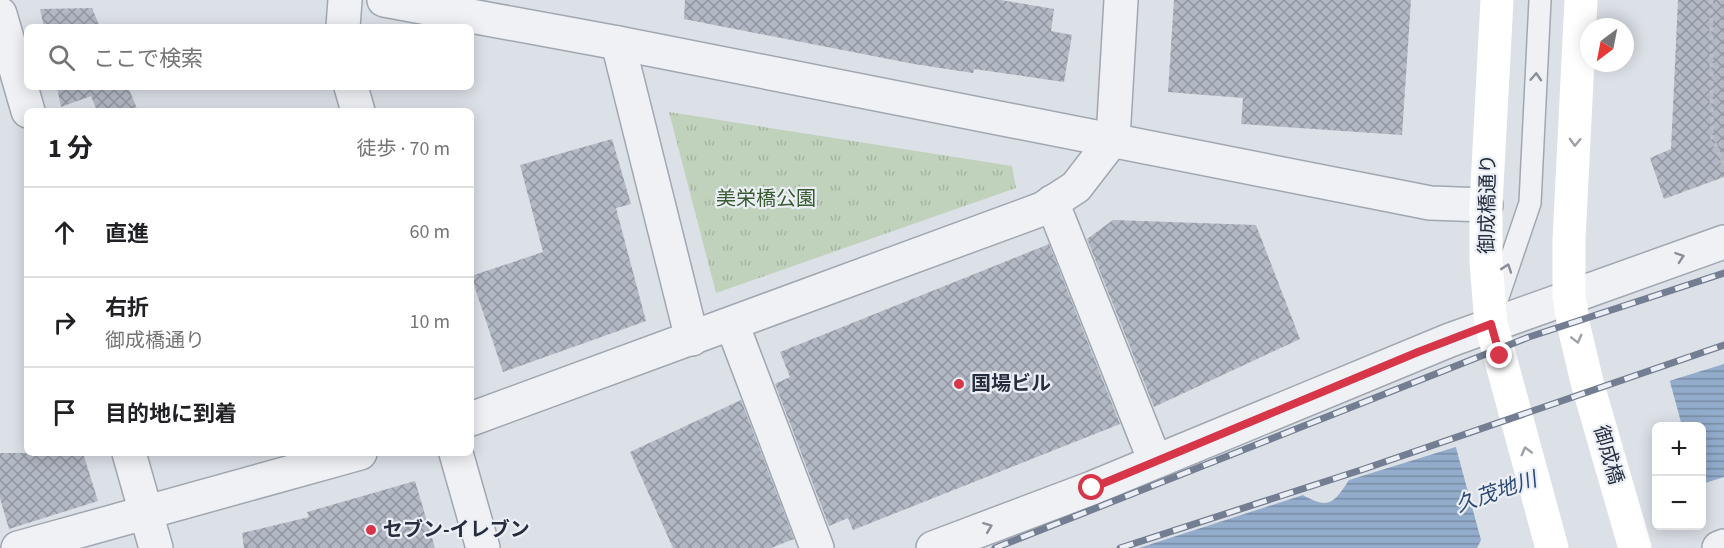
<!DOCTYPE html>
<html lang="ja">
<head>
<meta charset="utf-8">
<style>
	body { margin:0; font-family:"Source Sans 3","Noto Sans JP",sans-serif; background:#f6f6f6; color:#202124 }
	.controls { position:absolute; right:18px; bottom:18px; display:grid; overflow:hidden; border-radius:9px; box-shadow:0 3px 15px #0003 }
	.controls button { width:54px; height:54px; display:grid; place-items:center; padding:0; border:0; border-bottom:2px solid #e0e0e0; background:#fff; color:#202124; font:30px sans-serif }
	.compass { position:absolute; left:1580px; top:18px; width:54px; height:54px; border-radius:50%; background:#fff; box-shadow:0 3px 15px #0003; rotate:212deg }
	.stop { position:absolute; width:18px; height:18px; margin:-14px; border:4px solid #d73649; border-radius:50%; background:#fff }
	.stop.end { background:#d73649; border-color:#fff; box-shadow:0 2px 6px #0008 }
	.list { margin:0; padding:0; list-style:none }
	h2 { display:flex; justify-content:space-between; align-items:center; height:78px; margin:0; padding:0 24px; font-size:26px }
	h2 small { font-size:20px; font-weight:400; color:#757577 }
	.list li { display:grid; grid-template-columns:39px 1fr auto; gap:18px; align-items:center; box-sizing:border-box; height:90px; padding:0 24px; border-top:2px solid #e0e0e0 }
	.list b { display:block; font-size:22px; white-space:nowrap }
	.list p { margin:0; font-size:20px; white-space:nowrap; color:#757577 }
	.list em { font-size:20px; font-style:normal; color:#757577 }
	.icon { flex:none; width:33px; height:33px; fill:none; stroke:currentColor; stroke-width:2; stroke-linecap:round; stroke-linejoin:round }
	.map { position:relative; flex:none; width:1724px; height:548px; overflow:hidden }
	.search { position:absolute; background:#fff; box-shadow:0 3px 15px #0003; left:24px; top:24px; width:450px; height:66px; display:flex; align-items:center; gap:15px; box-sizing:border-box; padding:0 21px; border-radius:9px; color:#757577; font-size:22px }
	.panel { position:absolute; background:#fff; box-shadow:0 3px 15px #0003; left:24px; top:108px; width:450px; height:348px; border-radius:9px }
	.map>svg:first-child { display:block }
	.grass { fill:url(#grass-tufts) }
	.water { fill:url(#water-rules) }
	.pier { fill:#dce0e7 }
	.building { fill:url(#building-cross-hatch) }
	.lines { fill:none; stroke-linecap:round; stroke-linejoin:round }
	.service-casing { stroke:#a1a7b1; stroke-width:24 }
	.minor-casing { stroke:#a1a7b1; stroke-width:36 }
	.tertiary-casing { stroke:#a1a7b1; stroke-width:36 }
	.path { stroke:#babec5; stroke-width:4; stroke-dasharray:4.5 4.5; stroke-linecap:butt }
	.service { stroke:#eff1f5; stroke-width:21 }
	.minor { stroke:#eff1f5; stroke-width:33 }
	.tertiary { stroke:#eff1f5; stroke-width:33 }
	.secondary { stroke:#fff; stroke-width:33 }
	.rail-casing { stroke:#747e92; stroke-width:7 }
	.rail { stroke:#ebeff5; stroke-width:4.5; stroke-dasharray:14; stroke-linecap:butt }
	.oneway { stroke:#8a8f9a }
	.oneway2 { stroke:#9da0a8 }
	.route { stroke:#d73649; stroke-width:8 }
	.poi-dot { fill:#d73649; stroke:#ebeff5; stroke-width:2 }
	.labels { text-anchor:middle; dominant-baseline:central; stroke-width:4.5; stroke-linejoin:round; paint-order:stroke }
	.park-label { font-size:20px; fill:#385b31; stroke:#ebeff5 }
	.street-label { font-size:20px; fill:#252d3e; stroke:#ebeff5 }
	.poi-label { font-size:20px; font-weight:bold; fill:#252d3e; stroke:#ebeff5; text-anchor:start }
	.water-label { font-size:21px; font-style:italic; fill:#2c4a75; stroke:#ebeff5 }
</style>
</head>
<body>
<div class="map">
<svg width="1724" height="548" viewBox="0 0 1724 548">
	<defs>
		<pattern id="grass-tufts" width="24" height="20" patternUnits="userSpaceOnUse" patternTransform="scale(1.5)"><rect width="24" height="20" fill="#c1d2bc"/><path d="M3 7l-1-3M5 7V3M7 7l1-3M15 17l-1-3M17 17v-4M19 17l1-3" fill="none" stroke="#a6b5a3"/></pattern>
		<pattern id="water-rules" width="6" height="5" patternUnits="userSpaceOnUse" patternTransform="scale(1.5)"><rect width="6" height="5" fill="#93accb"/><path d="M0 2.5h6" fill="none" stroke="#788ca6"/></pattern>
		<pattern id="building-cross-hatch" width="8" height="8" patternUnits="userSpaceOnUse" patternTransform="scale(1.5)"><rect width="8" height="8" fill="#b3b9c4"/><path d="M0 0l8 8M0 8l8-8" fill="none" stroke="#9197a1"/></pattern>
	</defs>
	<rect width="100%" height="100%" fill="#dce0e7"/>
	<path class="grass" d="M669 112 1012 166 1016 188 716 293Z"/>
	<path class="water" d="M1724 364V477L1702 484V426H1656L1495 548H1139L1303 495C1329 510 1334 503 1349 480Z"/>
	<path class="pier" d="M1669 378 1682 426H1656V501L1505 548H1477L1481 540 1455 444Z"/>
	<g class="building">
		<path d="M685 0H1001L1054 9 1051 31 1072 35 1064 82 974 69 973 73 914 64 684 19Z"/>
		<path d="M1174 0H1411L1402 135 1241 124 1243 98 1168 92Z"/>
		<path d="M1678 0H1724V177L1664 199 1650 158 1671 149Z"/>
		<path d="M92 8 100 27H44L40 9Z"/>
		<path d="M57 87H128L138 111H97L91 96 61 107Z"/>
		<path d="M612 139 631 204 616 208 646 321 503 372 471 276 543 252 520 165Z"/>
		<path d="M1113 220 1256 225 1300 339 1154 407 1087 239Z"/>
		<path d="M1049 244 1120 424 853 530 848 518 829 526 775 384 790 377 780 352Z"/>
		<path d="M741 400 794 539 771 548H673L630 452Z"/>
		<path d="M0 453H83L98 501 9 529 0 498Z"/>
		<path d="M415 481 435 548H244L242 533 309 517 307 512Z"/>
	</g>
	<g class="lines">
		<g class="service-casing">
			<path id="service" d="M1496 303 1530 203 1540 0"/>
		</g>
		<g class="minor-casing">
			<g id="minor">
				<path d="M0 14 28 111"/>
				<path d="M618 43 692 339"/>
				<path d="M1113 139 1121 0"/>
				<path d="M1052 202 1155 461"/>
				<path d="M732 324 817 548"/>
				<path d="M129 453 156 548"/>
			</g>
		</g>
		<g class="tertiary-casing">
			<g id="tertiary">
				<path d="M384 0 618 43 1430 203 1486 205"/>
				<path d="M343 27 345 0"/>
				<path d="M351 87 358 111"/>
				<path d="M471 419 1042 209 1076 187 1113 139"/>
				<path d="M456 453 483 548"/>
				<path d="M18 548 360 453"/>
				<path d="M933 548 1092 488 1450 340 1724 242"/>
				<path d="M1719 548 1724 546"/>
			</g>
		</g>
		<path class="path" d="M1711 0 1712 137 1724 166"/>
		<use href="#service" class="service"/>
		<use href="#minor" class="minor"/>
		<use href="#tertiary" class="tertiary"/>
		<g class="secondary">
			<path d="M1497 0 1486 205V262L1491 324 1552 548"/>
			<path d="M1581 0 1569 240V296L1574 327 1587 382 1635 548"/>
		</g>
		<g class="rail-casing">
			<g id="rail">
				<path d="M995 548 1529 337 1724 273"/>
				<path d="M1120 548 1364 469 1724 345"/>
			</g>
		</g>
		<use href="#rail" class="rail"/>
	</g>
	<defs><path id="oneway-chevron" d="M-2-3.5L2.5 0L-2 3.5" fill="none" stroke-width="1.6" stroke-linecap="round" stroke-linejoin="round" transform="scale(1.5)"/></defs>
	<g class="oneway">
		<use href="#oneway-chevron" transform="translate(1536 77) rotate(-87)"/>
		<use href="#oneway-chevron" transform="translate(1680 257) rotate(-19)"/>
		<use href="#oneway-chevron" transform="translate(1507 268) rotate(-71)"/>
		<use href="#oneway-chevron" transform="translate(988 527) rotate(-21)"/>
	</g>
	<g class="oneway2">
		<use href="#oneway-chevron" transform="translate(1575 142) rotate(92)"/>
		<use href="#oneway-chevron" transform="translate(1577 339) rotate(76)"/>
		<use href="#oneway-chevron" transform="translate(1526 451) rotate(-105)"/>
	</g>
	<g class="lines">
		<path class="route" d="M1092 488 1418 352 1491 324 1500 356"/>
	</g>
	<g class="poi-dot">
		<circle cx="959" cy="384" r="6"/>
		<circle cx="371" cy="530" r="6"/>
	</g>
	<g class="labels">
		<g class="park-label">
			<text x="766" y="199">美栄橋公園</text>
		</g>
		<g class="street-label">
			<text transform="translate(1488 204) rotate(-89)">御成橋通り</text>
			<text transform="translate(1608 455) rotate(74)">御成橋</text>
		</g>
		<g class="poi-label">
			<text x="971" y="384">国場ビル</text>
			<text x="383" y="530">セブン-イレブン</text>
		</g>
		<g class="water-label">
			<text transform="translate(1496 492) rotate(-19)">久茂地川</text>
		</g>
	</g>
</svg>
<div class="controls">
<button>+</button>
<button>−</button>
</div>
<svg class="compass" viewBox="-18 -18 36 36"><path d="M0-13l5 13h-10z" fill="#e53935"/><path d="M0 13l5-13h-10z" fill="#757577"/></svg>
<div class="stop" style="left:1092px;top:488px"></div>
<div class="stop end" style="left:1500px;top:356px"></div>
<div class="search"><svg class="icon" aria-label="search" viewBox="0 0 24 24"><circle cx="10" cy="10" r="6"/><path d="M15 15l6 6"/></svg>ここで検索</div>
<section class="panel">
<h2>1 分<small>徒歩 · 70 m</small></h2>
<ul class="list">
<li><svg class="icon" aria-label="ahead" viewBox="0 0 24 24"><path d="M12 20V5M6 11l6-6 6 6"/></svg><div><b>直進</b></div><em>60 m</em></li>
<li><svg class="icon" aria-label="right" viewBox="0 0 24 24"><path d="M7 20v-9h11M14 6l5 5-5 5"/></svg><div><b>右折</b><p>御成橋通り</p></div><em>10 m</em></li>
<li><svg class="icon" aria-label="arrive" viewBox="0 0 24 24"><path d="M6 21V4h12l-3 4 3 4H6"/></svg><div><b>目的地に到着</b></div></li>
</ul>
</section>
</div>
</body>
</html>
